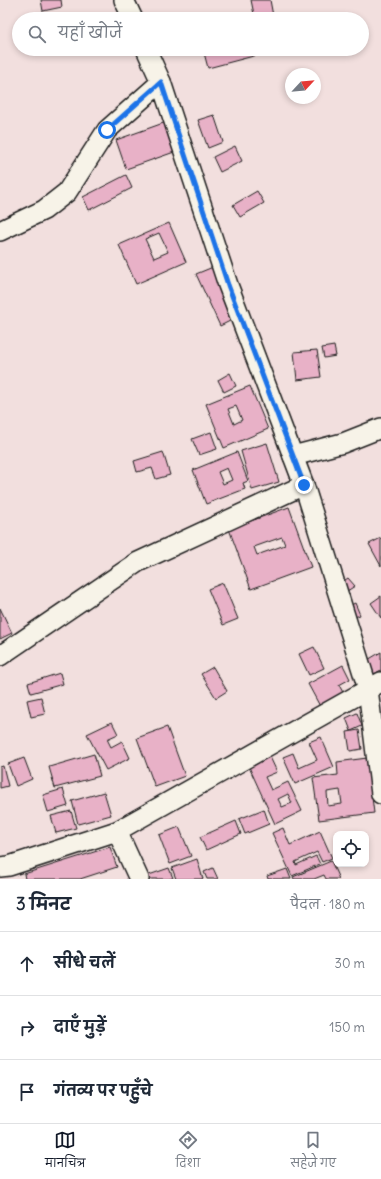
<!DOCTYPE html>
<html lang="hi">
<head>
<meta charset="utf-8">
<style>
	body { margin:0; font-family:Delius,"Playpen Sans Deva",sans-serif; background:#f2f2f3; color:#1f2937 }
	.controls { position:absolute; right:12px; bottom:12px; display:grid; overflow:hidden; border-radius:8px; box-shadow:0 2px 6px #0003 }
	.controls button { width:36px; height:36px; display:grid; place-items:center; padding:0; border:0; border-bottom:1px solid #e0e1e3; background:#fff; color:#1f2937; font:20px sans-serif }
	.compass { position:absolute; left:285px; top:68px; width:36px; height:36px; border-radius:50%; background:#fff; box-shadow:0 2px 6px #0003; rotate:64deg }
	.stop { position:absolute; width:12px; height:12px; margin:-9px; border:3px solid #1a73e8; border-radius:50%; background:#fff }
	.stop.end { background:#1a73e8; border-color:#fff; box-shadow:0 1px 4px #0008 }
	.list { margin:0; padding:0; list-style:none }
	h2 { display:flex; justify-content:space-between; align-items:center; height:52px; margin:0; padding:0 16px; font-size:17px }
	h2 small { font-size:13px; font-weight:400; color:#747a83 }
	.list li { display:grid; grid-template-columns:26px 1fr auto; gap:12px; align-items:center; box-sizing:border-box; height:64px; padding:0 16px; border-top:1px solid #e0e1e3 }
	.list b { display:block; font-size:15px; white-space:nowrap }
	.list em { font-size:13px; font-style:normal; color:#747a83 }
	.icon { flex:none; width:22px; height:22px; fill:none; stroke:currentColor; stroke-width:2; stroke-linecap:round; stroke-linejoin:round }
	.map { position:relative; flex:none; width:381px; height:879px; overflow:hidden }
	.search { position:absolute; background:#fff; box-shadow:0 2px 6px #0003; left:12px; right:12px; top:12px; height:44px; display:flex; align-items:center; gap:10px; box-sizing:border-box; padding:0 14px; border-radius:22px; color:#747a83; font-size:15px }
	.sheet { height:244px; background:#fff }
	nav { display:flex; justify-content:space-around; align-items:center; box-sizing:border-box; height:56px; border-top:1px solid #e0e1e3; background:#fff; font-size:11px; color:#747a83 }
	nav a { display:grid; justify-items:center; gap:2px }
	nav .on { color:#111827 }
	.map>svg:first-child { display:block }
	.building { fill:#e8b1c7; stroke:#1c1c1c; fill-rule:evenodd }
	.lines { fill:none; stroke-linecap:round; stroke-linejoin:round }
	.minor-casing { stroke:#1c1c1c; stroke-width:22 }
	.minor { stroke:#f7f3e8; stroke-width:19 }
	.route { stroke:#1a73e8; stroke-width:5 }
</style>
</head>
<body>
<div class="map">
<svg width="381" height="879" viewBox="0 0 381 879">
	<rect width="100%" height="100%" fill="#f2dfde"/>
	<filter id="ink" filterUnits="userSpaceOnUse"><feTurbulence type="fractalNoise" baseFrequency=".025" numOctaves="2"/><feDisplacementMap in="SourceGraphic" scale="8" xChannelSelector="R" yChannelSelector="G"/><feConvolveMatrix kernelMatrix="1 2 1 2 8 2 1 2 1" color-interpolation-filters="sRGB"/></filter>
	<g filter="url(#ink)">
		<g class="building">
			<path d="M41 0H61L62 7 43 11Z"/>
			<path d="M251 0H270L273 16 255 19Z"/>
			<path d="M203 49H264L265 53 208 68Z"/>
			<path d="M214 115 223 142 208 148 198 120Z"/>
			<path d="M169 121 180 150 126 169 116 140Z"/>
			<path d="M235 146 242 161 220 172 213 157Z"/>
			<path d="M126 175 132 188 89 210 83 197Z"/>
			<path d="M257 191 264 203 240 217 233 205Z"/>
			<path d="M169 223 186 262 136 284 119 245ZM159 233 168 252 154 258 145 239Z"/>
			<path d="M213 267 236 318 220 326 196 274Z"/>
			<path d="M334 346 336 356 324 358 322 348Z"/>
			<path d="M317 350 321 377 297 380 294 352Z"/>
			<path d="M230 373 236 386 224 392 218 380Z"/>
			<path d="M250 386 268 429 224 448 206 404ZM236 406 242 420 234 424 228 409Z"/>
			<path d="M211 432 217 449 199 455 192 439Z"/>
			<path d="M267 443 279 482 252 490 241 451Z"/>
			<path d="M163 452 170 475 156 479 152 468 137 472 134 461Z"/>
			<path d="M237 452 248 481 243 483 245 489 206 504 193 470ZM227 468 232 480 223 484 218 472Z"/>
			<path d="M289 507 311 567 251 589 229 529ZM282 537 285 545 257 555 254 547Z"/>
			<path d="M381 538V566L369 544Z"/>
			<path d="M348 578 355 586 344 593 338 585Z"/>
			<path d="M223 583 238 619 223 625 208 589Z"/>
			<path d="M381 596V618L371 603Z"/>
			<path d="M355 603 360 615 350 619 345 608Z"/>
			<path d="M0 608 12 633 0 639Z"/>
			<path d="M314 647 324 668 309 675 299 654Z"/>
			<path d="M381 652V670L374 674 366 661Z"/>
			<path d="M343 665 350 679 339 685 346 698 322 710 308 684Z"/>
			<path d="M213 667 227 691 216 698 201 674Z"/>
			<path d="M60 673 63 684 31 693 28 683Z"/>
			<path d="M41 697 45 714 31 717 27 700Z"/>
			<path d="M357 713 362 726 351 731 346 718Z"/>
			<path d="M112 722 118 734 107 739 111 747 122 741 130 758 106 770 87 734Z"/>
			<path d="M167 727 185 776 155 787 137 738Z"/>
			<path d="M359 730 362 749 350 751 347 732Z"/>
			<path d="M321 737 334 767 295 784 283 757 293 753 299 768 317 760 309 742Z"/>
			<path d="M94 754 100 776 55 788 49 767Z"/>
			<path d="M270 757 277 772 265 777 271 790 288 782 302 811 275 824 249 767ZM288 794 292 803 282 807 278 799Z"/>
			<path d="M24 758 32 779 16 786 8 764Z"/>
			<path d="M367 758 374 813 319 820 313 778 338 775 337 762ZM340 790 342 804 328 806 327 792Z"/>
			<path d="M3 766 8 786 0 788V767Z"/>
			<path d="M63 789 68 806 48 812 43 795Z"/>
			<path d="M104 792 111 815 78 824 72 801Z"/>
			<path d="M264 809 269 824 245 834 239 819Z"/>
			<path d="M71 811 76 828 56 833 51 816Z"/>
			<path d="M236 821 241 834 206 850 200 837Z"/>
			<path d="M179 827 191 856 170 864 159 835Z"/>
			<path d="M283 828 290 845 320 831 332 858 322 862 317 852 295 862 296 865 316 856 320 864 292 876 272 833Z"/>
			<path d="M110 847 117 867 80 879H25L24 874Z"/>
			<path d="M197 859 203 879H176L172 868Z"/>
			<path d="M331 861 339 879H326L324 875 314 879H294L293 877Z"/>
			<path d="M169 868 173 878 169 879H147L146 876Z"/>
			<path d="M213 868 218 879H207L204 872Z"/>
			<path d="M287 869 291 879H268L267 876Z"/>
		</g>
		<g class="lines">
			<g class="minor-casing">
				<g id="minor">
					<path d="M124 0 133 19"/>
					<path d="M146 49 161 82 228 285 304 485 368 689 381 794"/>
					<path d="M0 231 44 210 67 192 107 130 161 82"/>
					<path d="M293 456 343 443 381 428"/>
					<path d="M0 656 138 562 304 485"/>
					<path d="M117 831 139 879"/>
					<path d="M0 867 9 866 117 831 381 682"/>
				</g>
			</g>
			<use href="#minor" class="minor"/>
		</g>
	</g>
	<g class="lines" filter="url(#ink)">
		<path class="route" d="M107 130 161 82 228 285 304 485"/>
	</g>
</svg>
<div class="controls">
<button><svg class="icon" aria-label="locate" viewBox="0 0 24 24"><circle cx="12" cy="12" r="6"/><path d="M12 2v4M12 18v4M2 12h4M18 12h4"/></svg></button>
</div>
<svg class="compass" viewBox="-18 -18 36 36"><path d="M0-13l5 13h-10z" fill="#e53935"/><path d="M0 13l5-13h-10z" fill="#747a83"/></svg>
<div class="stop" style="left:107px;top:130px"></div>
<div class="stop end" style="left:304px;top:485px"></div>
<div class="search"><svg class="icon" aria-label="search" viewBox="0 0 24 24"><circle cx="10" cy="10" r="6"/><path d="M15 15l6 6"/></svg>यहाँ खोजें</div>
</div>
<section class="sheet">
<h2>3 मिनट<small>पैदल · 180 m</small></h2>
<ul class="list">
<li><svg class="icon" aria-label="ahead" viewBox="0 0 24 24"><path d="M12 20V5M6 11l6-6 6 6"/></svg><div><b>सीधे चलें</b></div><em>30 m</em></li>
<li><svg class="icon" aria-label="right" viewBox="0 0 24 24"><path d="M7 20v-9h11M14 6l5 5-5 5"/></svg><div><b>दाएँ मुड़ें</b></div><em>150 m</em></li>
<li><svg class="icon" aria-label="arrive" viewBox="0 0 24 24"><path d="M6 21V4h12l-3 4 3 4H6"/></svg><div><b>गंतव्य पर पहुँचे</b></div></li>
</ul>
</section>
<nav>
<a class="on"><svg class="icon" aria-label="map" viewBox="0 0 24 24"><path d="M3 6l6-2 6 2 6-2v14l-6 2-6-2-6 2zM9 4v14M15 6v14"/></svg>मानचित्र</a>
<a><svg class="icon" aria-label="directions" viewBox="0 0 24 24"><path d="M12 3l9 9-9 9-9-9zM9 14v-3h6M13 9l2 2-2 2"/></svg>दिशा</a>
<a><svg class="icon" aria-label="saved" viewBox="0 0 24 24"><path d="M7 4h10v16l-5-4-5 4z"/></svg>सहेजे गए</a>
</nav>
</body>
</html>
